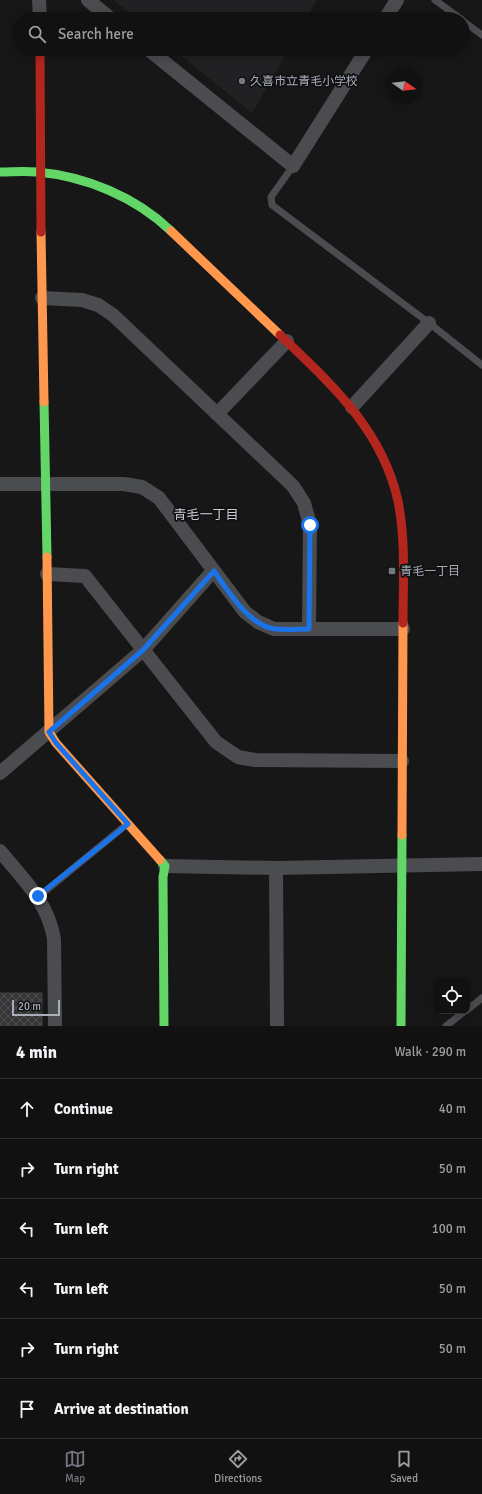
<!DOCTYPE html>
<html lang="en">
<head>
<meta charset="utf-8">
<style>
	body { margin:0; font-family:Signika,"Noto Sans JP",sans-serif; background:#1e1f1f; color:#f1f3f6 }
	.controls { position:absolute; right:12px; bottom:12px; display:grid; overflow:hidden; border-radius:8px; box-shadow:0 2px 10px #0003 }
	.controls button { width:36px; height:36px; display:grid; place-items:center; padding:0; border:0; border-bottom:1px solid #303131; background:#111; color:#f1f3f6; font:20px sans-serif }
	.compass { position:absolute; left:386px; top:68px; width:36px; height:36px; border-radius:50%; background:#111; box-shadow:0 2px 10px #0003; rotate:104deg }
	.scale { position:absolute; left:12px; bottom:10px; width:48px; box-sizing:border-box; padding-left:4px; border:2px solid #a8adb8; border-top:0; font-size:11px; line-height:14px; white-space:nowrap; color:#a8adb8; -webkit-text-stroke:3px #111113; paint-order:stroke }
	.stop { position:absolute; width:12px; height:12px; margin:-9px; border:3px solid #1a73e8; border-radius:50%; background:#fff }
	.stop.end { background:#1a73e8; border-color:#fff; box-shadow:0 1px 4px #0008 }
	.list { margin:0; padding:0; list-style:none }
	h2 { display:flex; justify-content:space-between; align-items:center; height:52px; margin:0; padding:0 16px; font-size:17px }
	h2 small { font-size:13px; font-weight:400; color:#9c9d9f }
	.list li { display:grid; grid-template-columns:26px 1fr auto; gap:12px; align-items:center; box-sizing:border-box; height:60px; padding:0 16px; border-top:1px solid #303131 }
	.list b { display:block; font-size:15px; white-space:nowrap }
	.list em { font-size:13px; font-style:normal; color:#9c9d9f }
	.icon { flex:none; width:22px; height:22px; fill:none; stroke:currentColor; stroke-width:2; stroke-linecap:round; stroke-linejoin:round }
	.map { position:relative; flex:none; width:482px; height:1026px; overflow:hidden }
	.search { position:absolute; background:#111; box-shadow:0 2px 10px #0003; left:12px; right:12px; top:12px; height:44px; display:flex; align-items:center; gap:10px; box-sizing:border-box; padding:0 14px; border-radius:22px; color:#9c9d9f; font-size:15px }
	.sheet { height:412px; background:#111 }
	nav { display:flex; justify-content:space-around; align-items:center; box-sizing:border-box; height:56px; border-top:1px solid #303131; background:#111; font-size:11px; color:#9c9d9f }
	nav a { display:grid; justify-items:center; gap:2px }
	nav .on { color:#757880 }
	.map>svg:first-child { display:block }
	.built { fill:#212123 }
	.building { fill:url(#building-cross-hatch); stroke:#3f4043 }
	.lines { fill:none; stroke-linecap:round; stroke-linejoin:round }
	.lane { stroke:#4b4c50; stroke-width:7 }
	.street { stroke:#4b4c50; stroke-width:14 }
	.fast { stroke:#63d668; stroke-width:9 }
	.slow { stroke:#ff974d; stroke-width:9 }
	.jam { stroke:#b3261e; stroke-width:9 }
	.route { stroke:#1a73e8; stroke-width:5 }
	.poi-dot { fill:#757880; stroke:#111113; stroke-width:1.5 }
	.labels { text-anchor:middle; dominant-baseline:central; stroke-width:3.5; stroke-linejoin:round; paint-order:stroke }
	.poi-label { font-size:12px; fill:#a8adb8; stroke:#111113; text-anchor:start }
	.neighbourhood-label { font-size:13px; fill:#c9ccd4; stroke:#111113 }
</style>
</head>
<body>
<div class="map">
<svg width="482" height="1026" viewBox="0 0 482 1026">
	<defs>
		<pattern id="building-cross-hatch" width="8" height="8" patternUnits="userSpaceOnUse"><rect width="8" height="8" fill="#353536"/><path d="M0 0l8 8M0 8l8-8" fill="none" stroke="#4f5051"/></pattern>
	</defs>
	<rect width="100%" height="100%" fill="#171717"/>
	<g class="built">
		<path d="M113 0H317L306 19H137Z"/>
		<path d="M173 49H289L252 113Z"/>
	</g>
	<rect class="building" x="0" y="993" width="42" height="33"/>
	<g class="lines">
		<g class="lane">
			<path d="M435 0 461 19"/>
			<path d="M463 21 482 35"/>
			<path d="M293 166 271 197 272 205 429 323 482 365"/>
			<path d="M38 897 126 825"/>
			<path d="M467 1010 482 998"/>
			<path d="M446 1026 465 1011"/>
		</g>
		<g class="street">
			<path d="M39 0 40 19"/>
			<path d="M88 0 111 19"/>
			<path d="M385 19 397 0"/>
			<path d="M148 49 293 166 367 49"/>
			<path d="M42 298 82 300 98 305 113 315 293 486 304 503 310 525 309 629"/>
			<path d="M352 407 429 323"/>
			<path d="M217 414 287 341"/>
			<path d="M0 484H124L142 487 159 498 245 612 258 622 274 629H403"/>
			<path d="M47 574 85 576 216 742 238 757 255 760 402 761"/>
			<path d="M0 773 143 650 213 571"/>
			<path d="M0 851C23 879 48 902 54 939L55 1026"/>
			<path d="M165 866 276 868 482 864"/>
			<path d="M276 868 277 1026"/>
		</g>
		<g class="fast">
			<path d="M0 172C12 172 24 171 37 172 85 176 136 197 171 231"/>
			<path d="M44 402 47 557"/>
			<path d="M160 860 165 866 163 877 164 1026"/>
			<path d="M401 1026 402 835"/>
		</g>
		<g class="slow">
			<path d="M171 231 280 335"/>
			<path d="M41 232 44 402"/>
			<path d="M47 557 49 732 56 743 160 860"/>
			<path d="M402 835 403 623"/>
		</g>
		<g class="jam">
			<path d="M40 49 41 232"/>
			<path d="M280 335C331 384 382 429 398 501 406 541 403 583 403 623"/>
		</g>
	</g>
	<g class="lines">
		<path class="route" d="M38 896 128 824 56 743 49 732 143 650 214 571C228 591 249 626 275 629 286 630 298 629 309 629L310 525"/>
	</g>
	<g class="poi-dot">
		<circle cx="242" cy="81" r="4"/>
		<rect x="388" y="567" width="8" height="8" rx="2"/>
	</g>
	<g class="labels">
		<g class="poi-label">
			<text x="250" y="81">久喜市立青毛小学校</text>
			<text x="400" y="571">青毛一丁目</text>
		</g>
		<g class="neighbourhood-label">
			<text x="206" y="515">青毛一丁目</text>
		</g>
	</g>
</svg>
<div class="controls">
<button><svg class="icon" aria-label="locate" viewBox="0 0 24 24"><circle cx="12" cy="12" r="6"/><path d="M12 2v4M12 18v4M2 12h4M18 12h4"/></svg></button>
</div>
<svg class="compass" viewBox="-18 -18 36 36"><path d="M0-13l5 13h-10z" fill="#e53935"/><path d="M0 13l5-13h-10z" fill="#9c9d9f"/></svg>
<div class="scale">20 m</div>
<div class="stop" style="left:310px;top:525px"></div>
<div class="stop end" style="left:38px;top:896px"></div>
<div class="search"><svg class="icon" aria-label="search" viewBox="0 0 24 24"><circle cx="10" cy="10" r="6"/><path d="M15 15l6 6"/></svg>Search here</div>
</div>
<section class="sheet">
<h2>4 min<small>Walk · 290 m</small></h2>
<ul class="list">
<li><svg class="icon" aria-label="ahead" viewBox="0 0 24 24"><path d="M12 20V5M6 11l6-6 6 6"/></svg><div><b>Continue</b></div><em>40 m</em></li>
<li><svg class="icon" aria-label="right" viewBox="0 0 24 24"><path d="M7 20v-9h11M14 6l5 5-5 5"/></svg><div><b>Turn right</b></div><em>50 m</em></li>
<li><svg class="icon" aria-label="left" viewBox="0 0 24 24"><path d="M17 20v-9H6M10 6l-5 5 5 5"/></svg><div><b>Turn left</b></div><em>100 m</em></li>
<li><svg class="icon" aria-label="left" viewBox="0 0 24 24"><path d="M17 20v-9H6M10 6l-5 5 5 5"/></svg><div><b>Turn left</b></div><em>50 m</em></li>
<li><svg class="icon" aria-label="right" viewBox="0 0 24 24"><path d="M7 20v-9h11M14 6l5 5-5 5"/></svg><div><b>Turn right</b></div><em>50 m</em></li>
<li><svg class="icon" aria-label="arrive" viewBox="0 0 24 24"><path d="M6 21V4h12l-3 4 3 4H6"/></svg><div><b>Arrive at destination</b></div></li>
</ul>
</section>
<nav>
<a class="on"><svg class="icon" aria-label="map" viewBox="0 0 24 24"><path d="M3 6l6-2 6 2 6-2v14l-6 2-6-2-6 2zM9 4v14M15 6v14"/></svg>Map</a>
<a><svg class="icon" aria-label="directions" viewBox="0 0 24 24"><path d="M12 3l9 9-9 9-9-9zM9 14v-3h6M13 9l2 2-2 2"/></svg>Directions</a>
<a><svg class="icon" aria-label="saved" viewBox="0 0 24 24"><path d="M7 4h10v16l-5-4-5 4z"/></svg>Saved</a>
</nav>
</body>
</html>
